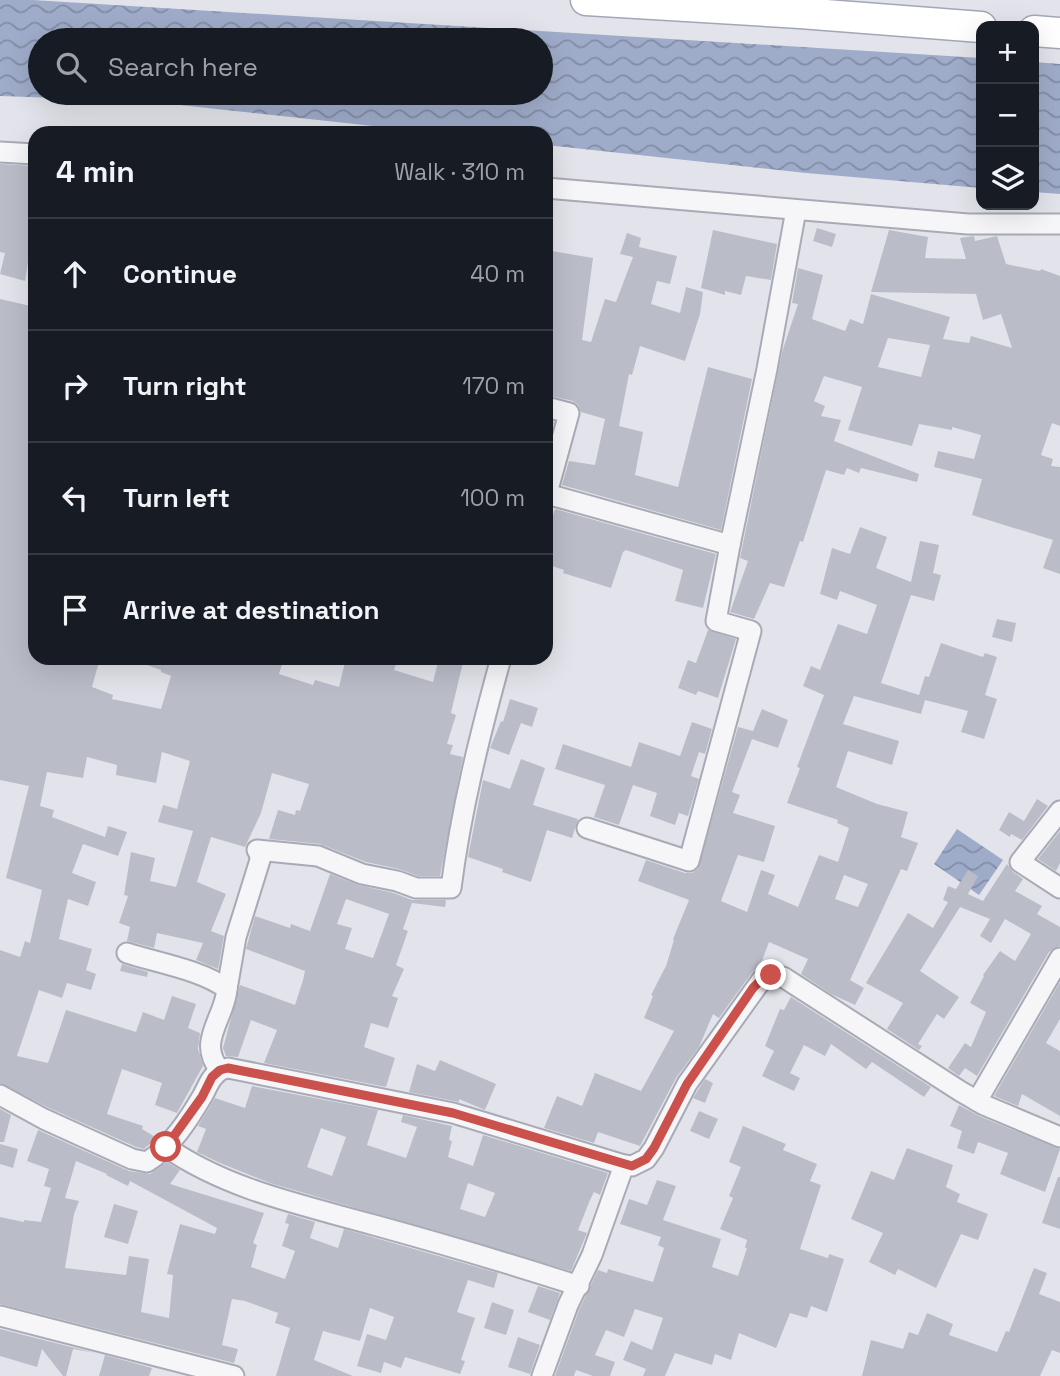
<!DOCTYPE html>
<html lang="en">
<head>
<meta charset="utf-8">
<style>
	body { margin:0; font-family:"Space Grotesk",sans-serif; background:#242831; color:#f1f3f6 }
	.controls { position:absolute; right:21px; top:21px; display:grid; overflow:hidden; border-radius:14px; box-shadow:0 7px 28px #0002 }
	.controls button { width:63px; height:63px; display:grid; place-items:center; padding:0; border:0; border-bottom:2px solid #363941; background:#171b24; color:#f1f3f6; font:35px sans-serif }
	.stop { position:absolute; width:21px; height:21px; margin:-16px; border:5px solid #cb514c; border-radius:50%; background:#fff }
	.stop.end { background:#cb514c; border-color:#fff; box-shadow:0 2px 7px #0008 }
	.list { margin:0; padding:0; list-style:none }
	h2 { display:flex; justify-content:space-between; align-items:center; height:91px; margin:0; padding:0 28px; font-size:30px }
	h2 small { font-size:23px; font-weight:400; color:#9ea1a6 }
	.list li { display:grid; grid-template-columns:46px 1fr auto; gap:21px; align-items:center; box-sizing:border-box; height:112px; padding:0 28px; border-top:2px solid #363941 }
	.list b { display:block; font-size:26px; white-space:nowrap }
	.list em { font-size:23px; font-style:normal; color:#9ea1a6 }
	.icon { flex:none; width:38px; height:38px; fill:none; stroke:currentColor; stroke-width:2; stroke-linecap:round; stroke-linejoin:round }
	.map { position:relative; flex:none; width:1060px; height:1376px; overflow:hidden }
	.search { position:absolute; background:#171b24; box-shadow:0 7px 28px #0002; left:28px; top:28px; width:525px; height:77px; display:flex; align-items:center; gap:18px; box-sizing:border-box; padding:0 24px; border-radius:38px; color:#9ea1a6; font-size:26px }
	.panel { position:absolute; background:#171b24; box-shadow:0 7px 28px #0002; left:28px; top:126px; width:525px; height:539px; border-radius:21px }
	.map>svg:first-child { display:block }
	.water { fill:url(#water-waves); fill-rule:evenodd }
	.building { fill:#babdc8; fill-rule:evenodd }
	.lines { fill:none; stroke-linecap:round; stroke-linejoin:round }
	.street-casing { stroke:#a8aab5; stroke-width:23 }
	.primary-casing { stroke:#a2a7b6; stroke-width:33 }
	.street { stroke:#f6f6f9; stroke-width:19 }
	.primary { stroke:#fff; stroke-width:30 }
	.route { stroke:#cb514c; stroke-width:9 }
</style>
</head>
<body>
<div class="map">
<svg width="1060" height="1376" viewBox="0 0 1060 1376">
	<defs>
		<pattern id="water-waves" width="16" height="10" patternUnits="userSpaceOnUse" patternTransform="scale(1.75)"><rect width="16" height="10" fill="#9facc9"/><path d="M0 5q4-4 8 0t8 0" fill="none" stroke="#828ca5"/></pattern>
	</defs>
	<rect width="100%" height="100%" fill="#e3e4eb"/>
	<g class="water">
		<path d="M0 0H33L981 58V188L806 173 546 145V133H437L143 101 0 96ZM541 40V93H40V40Z"/>
		<path d="M1034 62 1060 64V194L1034 192Z"/>
		<path d="M957 829 1003 860 979 895 934 864Z"/>
	</g>
	<g class="building">
		<path d="M0 164 35 166V221L25 281 0 274 5 253 0 252Z"/>
		<path d="M817 228 836 234 832 247 813 241Z"/>
		<path d="M713 230 777 244 771 280 746 276 741 295 725 291V295L701 288Z"/>
		<path d="M889 230 928 237 925 258 966 259 960 238 974 236 975 241 997 236 1006 264 1040 271 1041 269 1060 276V426L1052 423 1041 455 1053 459 1051 466 1060 467V574L1043 568 1053 540 972 515 982 479 934 467 938 451 974 459 981 435 952 427V430L919 424 912 446 848 430 862 387 824 376 814 401 825 406 821 416 841 420 834 441 919 474 917 482 861 468 859 473 847 468 844 475 826 470 803 542 800 541 784 587 770 583 754 619 730 612 748 561 740 558 782 352 798 304 792 303 798 268 823 275 812 319 845 331 850 319 863 324 871 294 950 317 943 339 969 343 971 336 1012 348 1001 314 983 320 976 294 871 292ZM888 338 930 345 921 377 878 367Z"/>
		<path d="M627 233 641 238 639 247 677 256 670 284 657 281 651 304 680 313 686 287 703 292 700 314 685 361 640 346 632 375 629 374 619 426 643 432 635 475 678 487 708 367 752 379 721 530 562 485 569 461 595 465 605 419 581 412 578 405 573 401 546 395V250L593 258 582 340 591 342 605 299 616 302 633 257 620 254Z"/>
		<path d="M0 299 35 307V320L28 343 35 345V658H100L92 687 113 695 112 699 161 709 171 676 161 672V670L133 660V658H225L241 663 242 658H284L279 674 313 685 315 680 339 687 346 658H398L394 670 433 682 439 658H464L451 713 456 715 447 744 453 745 450 754 463 757 440 876H418L399 869 366 862 320 844 269 839 278 810 295 815 296 810 300 811 309 784 272 773 261 813 245 847 211 837 197 882 226 894 211 931 224 936 218 969 196 960 203 943 157 933 154 948 127 941 130 927 119 923 128 896 124 895 131 852 155 858 150 881 176 887 193 831 158 822 163 805 177 809 190 761 162 752 156 783 116 775 117 765 87 757 83 778 47 772 40 806 54 810 52 817 105 837 108 826 127 832 118 856 83 844 72 873 96 882 88 906 68 899 59 939 92 949 86 970 96 974 91 990 67 983 62 998 39 990 17 1056 48 1063 66 1010 136 1032 143 1012 164 1020 172 996 196 1004 188 1028 200 1033 198 1049 203 1066 177 1113 155 1105 162 1083 122 1069 107 1114 143 1126 142 1129 157 1138 144 1149 136 1147 49 1108 0 1083V950L20 957 25 941 30 943 42 890 6 878 29 786 0 780Z"/>
		<path d="M546 420 554 422 546 451Z"/>
		<path d="M555 509 716 554 703 608 675 601 683 570 626 550 623 552 611 588 563 573 564 570 546 564V556L551 540 546 538Z"/>
		<path d="M860 527 887 537 876 568 911 582 920 541 939 545 933 573 941 575 934 601 911 595 881 683 919 695 925 676 929 677 941 643 983 657 985 653 997 657 985 695 997 699 984 739 961 732 968 711 925 700 921 714 854 696 843 724 899 741 892 765 848 751 836 787 877 804 908 812 901 837 918 843 907 871 901 869 850 980 864 988 855 1005 831 994 801 974 808 959 769 942 760 966 753 971 719 1018 713 1014 699 1047 676 1078 640 1146 598 1132 594 1143 544 1128 557 1096 582 1106 595 1073 641 1091 674 1031 644 1018 653 996 651 995 666 966 674 940 673 939 689 900 638 881 646 860 685 873H692L698 869 738 727 753 731 762 709 788 720 778 748 752 739 732 792 740 795 733 813 775 826 764 862 738 855 721 901 747 912 761 870 775 875 768 894 798 907 819 855 838 862 849 828 837 823 838 820 787 803 800 768 797 767 824 695 803 686 811 666 820 670 838 624 867 634 877 605 840 591 837 600 820 594 832 548 850 554ZM844 875 868 884 858 907 835 899Z"/>
		<path d="M997 619 1016 623 1012 642 992 637Z"/>
		<path d="M708 630 736 639 718 698 698 691 696 695 678 688 688 660 696 663Z"/>
		<path d="M510 699 538 708 532 727 521 723 509 755 490 748 501 721 503 722Z"/>
		<path d="M692 722 712 729 705 754 699 752 691 776 699 779 688 816 679 813 675 825 650 816 657 793 633 785 619 825 594 817 605 785 555 769 563 744 631 767 639 742 680 756Z"/>
		<path d="M521 759 545 768 533 805 578 819 572 838 547 830 531 882 502 872 503 869 468 857 483 780 510 789Z"/>
		<path d="M1037 799 1048 806 1022 840 1011 834 1010 837 999 830 1009 812 1024 821Z"/>
		<path d="M1060 831V863L1056 871 1038 859Z"/>
		<path d="M1007 864 1013 872 1023 879 1015 891 1042 906 1037 914 1060 927V946L1049 952 977 1076 965 1068 959 1076 948 1068 965 1043 971 1047 986 1012 970 1003 984 976 983 975 1000 951 1015 961 1031 934 1005 919 991 943 980 936 990 919 960 907 920 971 959 997 944 1019 937 1014 918 1044 922 1046 919 1050 887 1029 903 1003 866 983 908 913 933 928 948 902 943 900 948 886 956 889 968 870 978 876 968 894 983 901Z"/>
		<path d="M330 874 358 885 394 893 412 900H446L445 907 412 903 403 929 408 931 396 965 404 969 392 996 398 998 388 1028 371 1023 364 1047 395 1058 386 1087 264 1063 277 1030 251 1020 238 1057 226 1056 223 1048 240 985 295 1005 303 980 305 971 246 949 255 916 290 928 291 924 310 931ZM346 899 389 914 373 958 345 949 352 928 337 924Z"/>
		<path d="M122 964 148 972 147 977 120 971Z"/>
		<path d="M1060 982V1019L1046 1043 1060 1051V1116L1022 1094 1018 1106 994 1096Z"/>
		<path d="M791 997 931 1087 924 1097 872 1062 866 1069 831 1044 825 1056 804 1045 790 1073 800 1078 794 1091 762 1076 774 1051 765 1046 780 1009 784 1010Z"/>
		<path d="M440 1060 496 1084 485 1110 459 1099V1102L409 1092 417 1064 435 1071Z"/>
		<path d="M705 1079 713 1083 705 1103 693 1098Z"/>
		<path d="M252 1086 378 1110 367 1145 406 1158 417 1127 401 1122 403 1115 452 1126 449 1140 452 1141 448 1157 473 1166 483 1135 608 1173 600 1195 594 1192 590 1200 578 1230 587 1233 571 1271 270 1183 220 1163 197 1152 206 1129 198 1126 215 1098 245 1108ZM321 1128 346 1137 332 1176 307 1167ZM468 1183 495 1193 485 1217 460 1209Z"/>
		<path d="M959 1105 979 1116 1060 1149 1045 1192 1000 1174 1008 1153 978 1142 974 1154 957 1148 962 1131 950 1126Z"/>
		<path d="M0 1109 11 1115 4 1142H0Z"/>
		<path d="M699 1111 718 1119 709 1139 690 1131Z"/>
		<path d="M743 1126 786 1144 783 1150 817 1164 810 1181 821 1185 800 1249 828 1258 829 1254 844 1259 827 1312 811 1306 807 1318 790 1313 776 1348 739 1333 731 1360 715 1354 712 1365 675 1353 665 1376H643L646 1369 623 1360 631 1341 652 1350 663 1318 635 1309 624 1337 606 1330 595 1355 615 1362 610 1376H593L576 1370 574 1376H555L579 1310 598 1270 607 1273 608 1269 653 1282 664 1248 658 1245 661 1237 620 1224 629 1199 647 1205 657 1180 676 1186 663 1220 721 1239 712 1267 738 1276 747 1248H745L747 1240 720 1229 733 1198 729 1196 741 1167 729 1162Z"/>
		<path d="M38 1130 129 1171 150 1174 167 1162 180 1170 170 1184 264 1213 253 1243 257 1245 251 1267 285 1279 295 1251 282 1246 289 1224 285 1223 288 1214 315 1222 310 1238 338 1248 344 1229 498 1273 494 1288 468 1280 457 1312 475 1318 461 1360 465 1361 460 1374 405 1357 401 1368 384 1362 381 1373 357 1366 367 1334 386 1340 394 1317 370 1308 360 1341 323 1331 314 1360 353 1376H276L290 1328 275 1323 278 1313 245 1301 232 1299 222 1345 238 1349 234 1363 0 1304V1217L24 1222V1220L41 1222 51 1188 44 1186 49 1169 27 1161ZM76 1161 107 1174 106 1175 128 1186 130 1181 217 1228 215 1234 180 1224 167 1274 173 1275 169 1318 141 1312 149 1259 129 1256 126 1275 65 1268 74 1214 79 1201 65 1198Z"/>
		<path d="M0 1144 18 1149 13 1168 0 1164Z"/>
		<path d="M907 1148 953 1165 946 1187 960 1194 957 1202 988 1214 978 1240 961 1234 936 1288 898 1269 895 1275 869 1262 883 1233 851 1219 871 1171 894 1180Z"/>
		<path d="M1058 1177H1060V1229L1042 1223Z"/>
		<path d="M114 1204 138 1211 128 1244 104 1237Z"/>
		<path d="M1034 1268 1047 1273 1039 1294 1060 1302V1353L1052 1350 1040 1376H862L871 1340 903 1349 909 1332 918 1335 927 1313 953 1324 949 1335 997 1352 1006 1331 1009 1332Z"/>
		<path d="M538 1286 560 1293 550 1320 528 1312Z"/>
		<path d="M492 1302 514 1310 506 1335 484 1328Z"/>
		<path d="M0 1329 95 1353 73 1349 66 1376H63L42 1349 37 1367 0 1356Z"/>
		<path d="M518 1337 540 1345 530 1374 508 1367Z"/>
		<path d="M105 1355 152 1368 149 1376H99Z"/>
	</g>
	<g class="lines">
		<g class="street-casing">
			<g id="street">
				<path d="M0 152 35 154"/>
				<path d="M546 188 968 224H1060"/>
				<path d="M546 407 569 413 546 497"/>
				<path d="M547 494 730 545 767 369 796 210"/>
				<path d="M1060 811 1020 862 1060 888"/>
				<path d="M587 828 689 861 751 631 716 621 730 545"/>
				<path d="M257 850 318 856 362 874 397 881 416 888H451C461 810 480 734 501 658"/>
				<path d="M127 953C158 963 202 970 227 989 225 1018 196 1042 220 1070"/>
				<path d="M227 989 236 937 260 860 259 851"/>
				<path d="M0 1095 44 1119 132 1159 147 1162C171 1147 189 1119 203 1095 207 1088 209 1081 214 1076 218 1071 222 1069 228 1068L453 1113 624 1165"/>
				<path d="M977 1101 1060 958"/>
				<path d="M166 1147C228 1190 303 1205 374 1225 443 1244 511 1264 579 1286"/>
				<path d="M0 1316 234 1376"/>
				<path d="M542 1376 568 1305 592 1255 624 1165 632 1166 646 1159 654 1148 687 1084 763 978 771 975 783 977 960 1091 984 1105 1060 1137"/>
			</g>
		</g>
		<g class="primary-casing">
			<g id="primary">
				<path d="M586 0 800 13 981 27"/>
				<path d="M1034 31 1060 33"/>
			</g>
		</g>
		<use href="#street" class="street"/>
		<use href="#primary" class="primary"/>
	</g>
	<g class="lines">
		<path class="route" d="M166 1147 202 1097 212 1077 220 1070 228 1068 453 1113 632 1166 646 1159 654 1148 687 1084 753 988 763 978 771 975"/>
	</g>
</svg>
<div class="controls">
<button>+</button>
<button>−</button>
<button><svg class="icon" aria-label="layers" viewBox="0 0 24 24"><path d="M12 4l9 5-9 5-9-5zM3 14l9 5 9-5"/></svg></button>
</div>
<div class="stop" style="left:166px;top:1147px"></div>
<div class="stop end" style="left:771px;top:975px"></div>
<div class="search"><svg class="icon" aria-label="search" viewBox="0 0 24 24"><circle cx="10" cy="10" r="6"/><path d="M15 15l6 6"/></svg>Search here</div>
<section class="panel">
<h2>4 min<small>Walk · 310 m</small></h2>
<ul class="list">
<li><svg class="icon" aria-label="ahead" viewBox="0 0 24 24"><path d="M12 20V5M6 11l6-6 6 6"/></svg><div><b>Continue</b></div><em>40 m</em></li>
<li><svg class="icon" aria-label="right" viewBox="0 0 24 24"><path d="M7 20v-9h11M14 6l5 5-5 5"/></svg><div><b>Turn right</b></div><em>170 m</em></li>
<li><svg class="icon" aria-label="left" viewBox="0 0 24 24"><path d="M17 20v-9H6M10 6l-5 5 5 5"/></svg><div><b>Turn left</b></div><em>100 m</em></li>
<li><svg class="icon" aria-label="arrive" viewBox="0 0 24 24"><path d="M6 21V4h12l-3 4 3 4H6"/></svg><div><b>Arrive at destination</b></div></li>
</ul>
</section>
</div>
</body>
</html>
